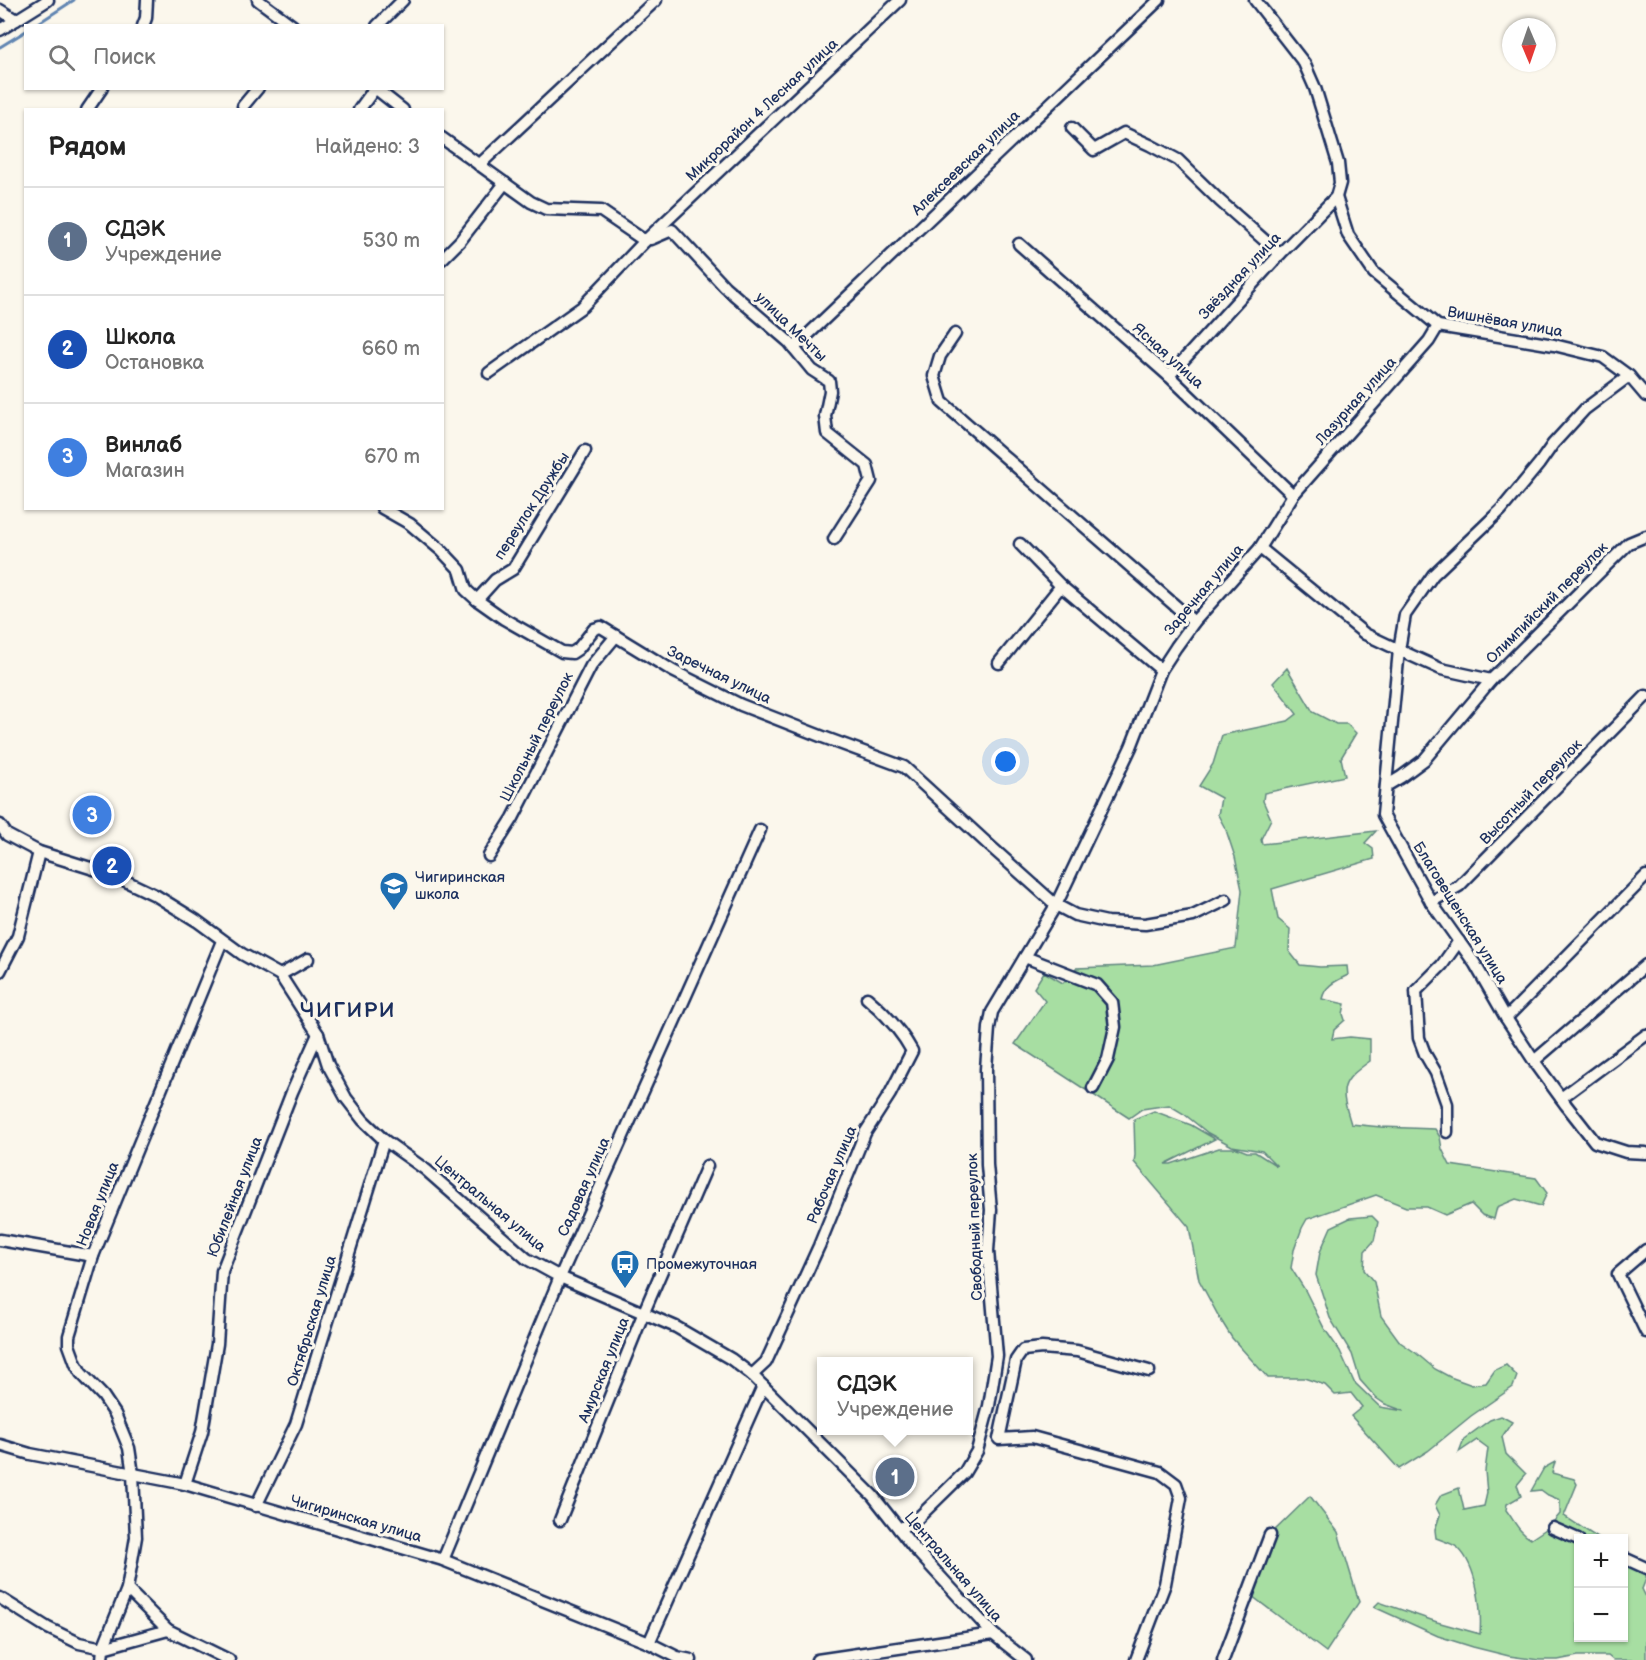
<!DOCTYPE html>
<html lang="ru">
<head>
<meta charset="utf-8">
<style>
	body { margin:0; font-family:"Balsamiq Sans",sans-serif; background:#f6f6f6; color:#222 }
	.controls { position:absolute; right:18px; bottom:18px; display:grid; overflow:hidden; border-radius:0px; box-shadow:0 2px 4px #0004 }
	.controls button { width:54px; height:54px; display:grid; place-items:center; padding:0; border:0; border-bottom:2px solid #e0e0e0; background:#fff; color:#222; font:30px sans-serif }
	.compass { position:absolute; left:1502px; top:18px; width:54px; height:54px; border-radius:50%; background:#fff; box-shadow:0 2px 4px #0004; rotate:178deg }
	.you { position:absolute; left:1006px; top:762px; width:21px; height:21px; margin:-15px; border:4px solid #fff; border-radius:50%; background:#1a73e8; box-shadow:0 0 0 9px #1a73e833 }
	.badge { display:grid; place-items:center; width:39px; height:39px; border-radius:50%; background:#2563eb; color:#fff; font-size:20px; font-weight:700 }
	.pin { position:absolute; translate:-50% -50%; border:3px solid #fff; box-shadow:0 2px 6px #0006 }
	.popup { position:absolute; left:817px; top:1357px; width:156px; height:78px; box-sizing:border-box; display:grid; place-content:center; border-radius:0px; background:#fff; filter:drop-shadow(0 2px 4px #0005); font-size:20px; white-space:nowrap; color:#767676 }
	.popup b { font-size:22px; color:#222 }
	.popup::after { content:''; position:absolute; left:50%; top:100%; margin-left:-12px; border:12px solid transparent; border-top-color:#fff }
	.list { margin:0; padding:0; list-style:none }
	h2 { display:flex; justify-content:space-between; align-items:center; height:78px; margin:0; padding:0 24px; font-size:26px }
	h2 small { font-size:20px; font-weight:400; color:#767676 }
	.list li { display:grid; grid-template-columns:39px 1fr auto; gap:18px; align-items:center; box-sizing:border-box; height:108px; padding:0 24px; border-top:2px solid #e0e0e0 }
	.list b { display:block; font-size:22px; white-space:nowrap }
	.list p { margin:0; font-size:20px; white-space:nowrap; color:#767676 }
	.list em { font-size:20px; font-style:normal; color:#767676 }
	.icon { flex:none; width:33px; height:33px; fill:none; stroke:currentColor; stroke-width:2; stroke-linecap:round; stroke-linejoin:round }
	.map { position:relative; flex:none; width:1646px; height:1660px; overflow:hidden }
	.search { position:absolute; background:#fff; box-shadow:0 2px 4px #0004; left:24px; top:24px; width:420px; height:66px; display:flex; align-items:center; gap:15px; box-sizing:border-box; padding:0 21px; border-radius:0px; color:#767676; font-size:22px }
	.panel { position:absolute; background:#fff; box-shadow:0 2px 4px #0004; left:24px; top:108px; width:420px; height:402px; border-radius:0px }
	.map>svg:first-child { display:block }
	.green { fill:#a7dea2; stroke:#618680; stroke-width:1.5 }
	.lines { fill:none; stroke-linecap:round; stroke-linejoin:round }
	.stream { stroke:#6185b2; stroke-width:3 }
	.minor-casing { stroke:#1b2f5e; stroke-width:15 }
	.minor { stroke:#fbf7ec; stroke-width:10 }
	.labels { text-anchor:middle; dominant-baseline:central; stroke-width:6; stroke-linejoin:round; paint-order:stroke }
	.street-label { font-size:15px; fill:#1b2f5e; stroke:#fbf7ec }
	.poi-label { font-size:15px; fill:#1b2f5e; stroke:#fbf7ec; text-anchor:start }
	.district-label { font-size:21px; font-weight:bold; letter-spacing:1.5px; fill:#1b2f5e; stroke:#fbf7ec }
</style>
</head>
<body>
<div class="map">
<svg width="1646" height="1660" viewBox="0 0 1646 1660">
	<rect width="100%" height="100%" fill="#fbf7ec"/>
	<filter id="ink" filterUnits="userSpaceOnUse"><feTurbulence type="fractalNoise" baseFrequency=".0167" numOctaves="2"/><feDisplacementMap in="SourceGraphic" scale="12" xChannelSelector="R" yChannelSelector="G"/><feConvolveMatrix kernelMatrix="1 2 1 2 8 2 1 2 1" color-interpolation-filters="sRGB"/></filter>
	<g filter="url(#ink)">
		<g class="green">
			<path d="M1287 668 1313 712 1336 724H1347L1356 733 1341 758 1345 776 1264 793 1263 801 1271 819 1261 839 1262 844 1376 831 1365 843 1373 849 1374 859 1272 889 1278 919 1290 929 1289 951 1300 965 1320 967 1347 966 1348 975C1336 981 1325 985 1322 999L1345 1004 1343 1014 1345 1020 1334 1030 1332 1039 1350 1037 1370 1039V1061C1339 1083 1340 1088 1351 1124L1381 1127 1435 1129 1440 1137 1442 1149 1450 1165 1536 1178 1547 1193 1541 1206 1516 1199 1497 1207 1494 1219 1482 1215 1471 1204 1445 1215 1427 1207H1406L1376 1195 1307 1219 1302 1228 1294 1250 1291 1268 1305 1290 1324 1328 1340 1351 1354 1382 1380 1407 1404 1411 1385 1404 1376 1398 1360 1380 1352 1354 1330 1318 1316 1275 1320 1252 1331 1227 1350 1218 1372 1216 1378 1222 1374 1241 1365 1251 1364 1270 1374 1282 1381 1316 1400 1342 1416 1353 1435 1369 1450 1377 1472 1385 1486 1383 1495 1370 1506 1365 1517 1376 1513 1387 1471 1416 1428 1451 1399 1469 1351 1416 1362 1407 1351 1393 1335 1395 1325 1385 1304 1378H1268L1232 1338 1219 1317 1199 1280 1189 1227 1134 1162 1135 1155 1134 1119 1154 1111 1191 1125 1215 1139 1165 1164H1171L1219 1148H1237L1247 1152H1255L1277 1166 1262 1151 1232 1146 1208 1133 1184 1114 1169 1105 1142 1109 1129 1118 1015 1044 1045 1001 1034 988 1044 972 1063 983 1076 968 1153 965 1236 948 1242 890 1235 857 1226 830 1218 815 1221 798 1199 786 1213 764 1222 735 1288 721 1297 714 1273 683Z"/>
			<path d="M1501 1416 1512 1422 1502 1437 1506 1454 1526 1474 1517 1485 1521 1496 1507 1504 1506 1510C1514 1520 1519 1533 1531 1539L1549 1527 1560 1514V1500L1548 1495 1541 1490 1531 1491 1544 1468 1555 1462 1552 1473 1574 1479 1577 1484 1564 1516 1598 1538H1578V1638H1624V1555L1646 1568V1579L1642 1589 1646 1597V1660H1613L1608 1656H1578L1558 1660H1539L1509 1656 1473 1647 1438 1636 1374 1607 1379 1602 1437 1622 1480 1634C1482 1609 1477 1566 1458 1548 1452 1543 1443 1541 1436 1538L1435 1530 1440 1515 1435 1505 1441 1495 1459 1488 1464 1510 1484 1506 1487 1493 1485 1471 1488 1448 1477 1440 1459 1452 1464 1439 1490 1420Z"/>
			<path d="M1310 1496 1338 1532 1359 1602 1326 1652 1248 1593 1270 1535Z"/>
		</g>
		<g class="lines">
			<g class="stream">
				<path d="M34 26 74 0"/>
				<path d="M0 47 26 31"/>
			</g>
			<g class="minor-casing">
				<g id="minor">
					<path d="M258 0 293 26"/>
					<path d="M0 10 16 20"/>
					<path d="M143 26 146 18 147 0"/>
					<path d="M377 26 403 0"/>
					<path d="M0 30 48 0"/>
					<path d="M375 88 403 110"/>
					<path d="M243 106 258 88"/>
					<path d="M87 110 102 88"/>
					<path d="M359 110 375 88"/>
					<path d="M1072 128 1094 150 1124 133 1150 145 1178 160 1220 201 1280 254"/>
					<path d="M442 138 531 202 546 209 601 211 645 241"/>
					<path d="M479 165 656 0"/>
					<path d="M1336 197 1348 235 1374 273 1438 326 1554 345 1603 357 1629 376 1646 396"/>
					<path d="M651 239 672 230 725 287 789 342 812 370 829 381 830 391 825 416 827 433 867 465 871 481 834 539"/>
					<path d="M1019 244 1169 376 1293 495"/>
					<path d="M442 259 460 241 505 183"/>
					<path d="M955 334 940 356 934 376 942 402 1194 622"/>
					<path d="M794 348 1159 0"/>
					<path d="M489 373 582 307 645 241 900 0"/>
					<path d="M1169 376 1280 254 1336 197 1340 183 1338 163 1315 88 1304 63 1255 0"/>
					<path d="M382 508 410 524 442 551 460 570 466 590 477 600 504 619 562 652 572 653 578 649 594 629 601 627 673 671 741 705 823 737 904 767 990 846 1056 905 1075 915 1107 922 1145 924 1193 916 1226 900"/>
					<path d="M1020 544 1061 586 1161 670"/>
					<path d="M1260 548 1365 634 1399 650 1383 815 1431 902 1475 964 1506 1018 1534 1061 1566 1105 1595 1142 1626 1152 1646 1153"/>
					<path d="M477 600 495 580 513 569 585 451"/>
					<path d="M999 663 1061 586"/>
					<path d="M1491 680 1441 669 1399 650 1405 615 1433 575 1501 510 1539 464 1553 444 1585 409 1629 376"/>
					<path d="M1386 786 1401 777 1424 760 1491 680 1629 543 1646 536"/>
					<path d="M0 825 7 835 39 852 113 875 155 895 197 921 242 954 280 975 318 1034 328 1065 346 1098 363 1120 384 1140 426 1170 527 1259 560 1277 676 1327 731 1359 752 1375 873 1496 914 1548 993 1634 1026 1660"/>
					<path d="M489 856 513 818 591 666 616 636"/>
					<path d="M1431 902 1459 886 1646 696"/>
					<path d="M1025 957 1097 985 1112 1002 1115 1027 1108 1059 1093 1088"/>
					<path d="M0 971 18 936 39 852"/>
					<path d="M280 975 308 959"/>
					<path d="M1506 1018 1646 876"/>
					<path d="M1534 1061 1646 965"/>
					<path d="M1561 1098 1646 1035"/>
					<path d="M1447 1132V1104L1436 1073 1425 1054 1419 1038 1416 991 1442 965 1459 941"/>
					<path d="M0 1240 93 1256"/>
					<path d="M1646 1250 1618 1274 1646 1332"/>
					<path d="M752 1375 766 1362 819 1246 865 1133 890 1094 912 1051C900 1029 886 1014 867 998"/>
					<path d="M0 1445 30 1454 185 1484 443 1560 649 1643 677 1657 691 1660"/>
					<path d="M185 1484 202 1432 217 1344 222 1271 292 1092 318 1034"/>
					<path d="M256 1506 296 1424 384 1140"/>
					<path d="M560 1520 644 1312 707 1166"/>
					<path d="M1553 1528 1578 1539"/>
					<path d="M899 1529 917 1519 964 1473 977 1451 989 1406 997 1356 988 1251 991 1210 987 1165 986 1069 989 1028 992 1012 1056 905 1131 747 1161 670 1176 647 1194 622 1260 548 1293 495 1429 341 1438 326"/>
					<path d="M1624 1558 1646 1568"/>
					<path d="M443 1560 560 1277 760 830"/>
					<path d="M127 1589 168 1630"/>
					<path d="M0 1598 48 1628 79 1643 103 1648 168 1630 229 1660"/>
					<path d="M649 1643 763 1386"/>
					<path d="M102 1660 103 1648 127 1589 136 1537 133 1474 129 1448 115 1414 103 1396 81 1373 76 1364 69 1345V1336L93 1256 222 941"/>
					<path d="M817 1660 993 1634"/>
					<path d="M1136 1660 1165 1584 1181 1498 1176 1484 1160 1472 1032 1437 999 1439 1016 1360 1023 1350 1042 1348 1077 1351 1149 1371"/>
					<path d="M1223 1660 1270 1535"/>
				</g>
			</g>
			<use href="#minor" class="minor"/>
		</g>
	</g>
	<defs>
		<g id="school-pin" transform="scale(1.5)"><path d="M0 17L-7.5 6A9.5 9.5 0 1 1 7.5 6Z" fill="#1f6fb2" stroke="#fbf7ec"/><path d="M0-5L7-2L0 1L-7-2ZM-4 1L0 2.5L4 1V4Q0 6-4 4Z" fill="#fff"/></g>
		<g id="bus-pin" transform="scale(1.5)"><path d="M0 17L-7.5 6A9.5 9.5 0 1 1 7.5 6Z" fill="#1f6fb2" stroke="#fbf7ec"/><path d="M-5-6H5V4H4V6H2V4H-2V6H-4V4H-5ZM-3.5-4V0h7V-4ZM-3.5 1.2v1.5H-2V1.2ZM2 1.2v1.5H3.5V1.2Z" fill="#fff"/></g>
	</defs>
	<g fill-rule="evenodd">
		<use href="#school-pin" x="394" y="886"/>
		<use href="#bus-pin" x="625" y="1264"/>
	</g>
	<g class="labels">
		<g class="street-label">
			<text transform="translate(762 110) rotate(-43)">Микрорайон 4 Лесная улица</text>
			<text transform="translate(966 163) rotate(-44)">Алексеевская улица</text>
			<text transform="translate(1240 276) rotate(-47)">Звёздная улица</text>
			<text transform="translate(1505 322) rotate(10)">Вишнёвая улица</text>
			<text transform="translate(791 327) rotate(44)">улица Мечты</text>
			<text transform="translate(1168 356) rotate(42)">Ясная улица</text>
			<text transform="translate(1356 401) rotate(-48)">Лазурная улица</text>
			<text transform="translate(532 506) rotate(-57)">переулок Дружбы</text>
			<text transform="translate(1204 590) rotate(-50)">Заречная улица</text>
			<text transform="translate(1547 603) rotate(-45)">Олимпийский переулок</text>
			<text transform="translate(719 675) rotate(26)">Заречная улица</text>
			<text transform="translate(537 737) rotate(-63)">Школьный переулок</text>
			<text transform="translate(1531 792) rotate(-46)">Высотный переулок</text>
			<text transform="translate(1460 913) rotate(58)">Благовещенская улица</text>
			<text transform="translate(832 1175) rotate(-67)">Рабочая улица</text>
			<text transform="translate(584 1187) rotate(-66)">Садовая улица</text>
			<text transform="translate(235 1197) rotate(-69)">Юбилейная улица</text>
			<text transform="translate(98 1204) rotate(-68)">Новая улица</text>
			<text transform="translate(490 1204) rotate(40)">Центральная улица</text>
			<text transform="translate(975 1227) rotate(-92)">Свободный переулок</text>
			<text transform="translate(312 1321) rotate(-73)">Октябрьская улица</text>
			<text transform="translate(604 1370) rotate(-68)">Амурская улица</text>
			<text transform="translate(356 1519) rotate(16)">Чигиринская улица</text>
			<text transform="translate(953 1567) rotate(49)">Центральная улица</text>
		</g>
		<g class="poi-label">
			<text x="415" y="877">Чигиринская<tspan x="415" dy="17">школа</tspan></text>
			<text x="646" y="1264">Промежуточная</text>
		</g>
		<g class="district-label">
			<text x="348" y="1010">ЧИГИРИ</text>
		</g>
	</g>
</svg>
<div class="controls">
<button>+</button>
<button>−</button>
</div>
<svg class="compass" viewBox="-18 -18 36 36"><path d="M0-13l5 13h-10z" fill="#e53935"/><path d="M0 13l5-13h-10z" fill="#767676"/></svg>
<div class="you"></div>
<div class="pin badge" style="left:895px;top:1477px;background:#5c6f8a">1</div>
<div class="popup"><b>СДЭК</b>Учреждение</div>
<div class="pin badge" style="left:112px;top:866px;background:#1a4fb4">2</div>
<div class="pin badge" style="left:92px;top:815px;background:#3f7fe0">3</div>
<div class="search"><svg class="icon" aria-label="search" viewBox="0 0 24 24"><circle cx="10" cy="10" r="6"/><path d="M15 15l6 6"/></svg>Поиск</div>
<section class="panel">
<h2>Рядом<small>Найдено: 3</small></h2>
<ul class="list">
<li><span class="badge" style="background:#5c6f8a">1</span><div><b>СДЭК</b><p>Учреждение</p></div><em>530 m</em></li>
<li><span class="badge" style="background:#1a4fb4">2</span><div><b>Школа</b><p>Остановка</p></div><em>660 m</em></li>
<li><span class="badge" style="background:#3f7fe0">3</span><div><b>Винлаб</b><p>Магазин</p></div><em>670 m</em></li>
</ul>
</section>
</div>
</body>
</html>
